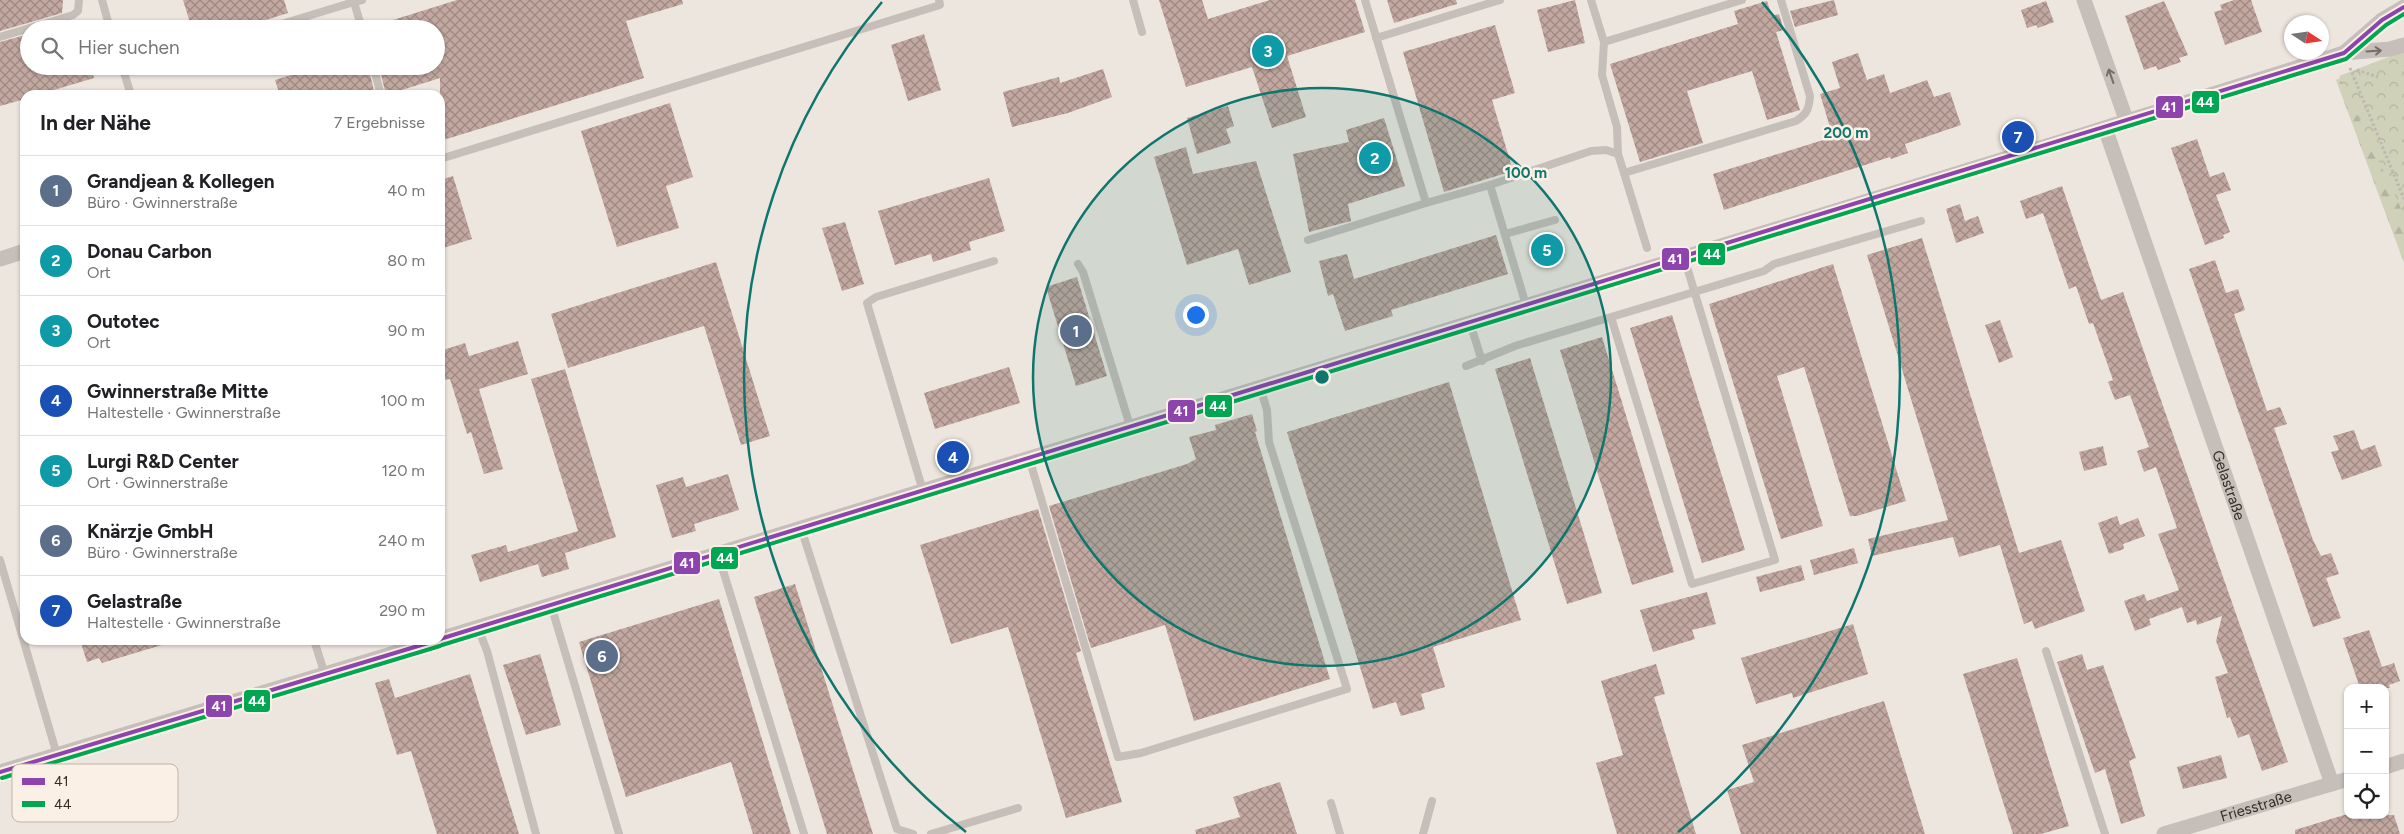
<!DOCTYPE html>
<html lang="de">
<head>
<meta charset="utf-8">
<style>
	body { margin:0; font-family:Figtree,sans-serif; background:#f2f2f2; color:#202124 }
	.controls { position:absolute; right:15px; bottom:15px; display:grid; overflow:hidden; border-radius:10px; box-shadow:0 1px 4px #0004 }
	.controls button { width:45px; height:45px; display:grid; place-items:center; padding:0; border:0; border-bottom:1px solid #e0e0e0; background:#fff; color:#202124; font:25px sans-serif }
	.compass { position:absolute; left:2284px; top:15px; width:45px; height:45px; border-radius:50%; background:#fff; box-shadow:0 1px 4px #0004; rotate:102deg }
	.you { position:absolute; left:1195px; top:314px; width:18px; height:18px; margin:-12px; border:4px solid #fff; border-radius:50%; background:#1a73e8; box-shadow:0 0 0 8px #1a73e833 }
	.badge { display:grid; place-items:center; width:32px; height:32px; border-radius:50%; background:#0b8043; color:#fff; font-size:16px; font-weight:700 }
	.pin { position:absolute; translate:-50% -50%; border:2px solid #fff; box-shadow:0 1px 5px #0006 }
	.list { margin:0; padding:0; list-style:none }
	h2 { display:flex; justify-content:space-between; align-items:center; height:65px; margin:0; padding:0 20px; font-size:21px }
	h2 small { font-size:16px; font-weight:400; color:#757577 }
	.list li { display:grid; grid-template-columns:32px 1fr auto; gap:15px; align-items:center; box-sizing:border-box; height:70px; padding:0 20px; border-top:1px solid #e0e0e0 }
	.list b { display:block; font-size:19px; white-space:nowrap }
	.list p { margin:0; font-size:16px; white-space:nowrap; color:#757577 }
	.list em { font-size:16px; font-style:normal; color:#757577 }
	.icon { flex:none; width:28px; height:28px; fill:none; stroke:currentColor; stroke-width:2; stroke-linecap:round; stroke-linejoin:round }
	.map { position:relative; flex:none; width:2404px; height:834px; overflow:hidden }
	.search { position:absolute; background:#fff; box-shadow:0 1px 4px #0004; left:20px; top:20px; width:425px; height:55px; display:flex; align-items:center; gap:12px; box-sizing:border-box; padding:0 18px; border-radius:28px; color:#757577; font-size:19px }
	.panel { position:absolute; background:#fff; box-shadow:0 1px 4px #0004; left:20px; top:90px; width:425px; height:555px; border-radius:15px }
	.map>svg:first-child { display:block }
	.forest { fill:url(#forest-firs) }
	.park { fill:url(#park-crowns) }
	.building { fill:url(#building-cross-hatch) }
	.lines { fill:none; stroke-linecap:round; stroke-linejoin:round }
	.path { stroke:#beb6b1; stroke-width:3; stroke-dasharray:2.5 2.5; stroke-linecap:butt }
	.lane { stroke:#c6beb8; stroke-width:8 }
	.street { stroke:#c6beb8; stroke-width:15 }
	.bus-1-casing { stroke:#faf0e6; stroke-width:8 }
	.bus-2-casing { stroke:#faf0e6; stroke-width:8 }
	.bus-1 { stroke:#8e44ad; stroke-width:4 }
	.bus-2 { stroke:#00a651; stroke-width:4 }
	.oneway { stroke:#776d68 }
	.ring { fill:none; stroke:#0f766e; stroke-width:2.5 }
	.labels { text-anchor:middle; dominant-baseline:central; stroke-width:5; stroke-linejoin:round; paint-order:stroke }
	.street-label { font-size:15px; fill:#362b26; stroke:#faf0e6 }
	.key { fill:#faf0e6; stroke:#bfb5ac; stroke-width:1 }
	.key-label { font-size:14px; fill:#362b26 }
	.centre { fill:#0f766e; stroke:#faf0e6; stroke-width:2.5 }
	.ring-label { font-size:15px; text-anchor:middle; font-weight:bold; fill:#0f766e; stroke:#faf0e6; stroke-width:5; stroke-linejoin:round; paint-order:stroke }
	.line-badge { stroke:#faf0e6; stroke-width:2 }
	.badge-label { font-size:14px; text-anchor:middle; font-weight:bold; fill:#fff }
</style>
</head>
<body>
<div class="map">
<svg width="2404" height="834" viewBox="0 0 2404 834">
	<defs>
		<pattern id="forest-firs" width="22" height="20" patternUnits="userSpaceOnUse" patternTransform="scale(1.25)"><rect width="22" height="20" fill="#cfd2b8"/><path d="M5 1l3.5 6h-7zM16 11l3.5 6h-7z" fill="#b2b49e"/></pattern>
		<pattern id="park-crowns" width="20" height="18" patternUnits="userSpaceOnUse" patternTransform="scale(1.25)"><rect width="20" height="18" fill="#cfd2b8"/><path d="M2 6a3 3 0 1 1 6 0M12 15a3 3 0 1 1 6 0" fill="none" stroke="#b2b49e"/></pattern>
		<pattern id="building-cross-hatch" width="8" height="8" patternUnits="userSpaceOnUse" patternTransform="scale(1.25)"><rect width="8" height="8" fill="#c2a8a0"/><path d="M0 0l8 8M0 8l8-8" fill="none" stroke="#9e8982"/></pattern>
	</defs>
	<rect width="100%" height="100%" fill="#ede6df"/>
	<path class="forest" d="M2404 53V263L2336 80Z"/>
	<path class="park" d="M2404 51V215L2339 76Z"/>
	<g class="building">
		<path d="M0 0H63L62 13 0 31Z"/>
		<path d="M183 0H284L288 13 237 29H192Z"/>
		<path d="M457 0H682L683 4 626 21 644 78 440 141V78L386 95 379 66H436V29H377V25Z"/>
		<path d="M1159 0H1202L1208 19 1270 0H1355L1365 32 1287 56 1306 117 1272 128 1252 67 1186 87Z"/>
		<path d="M1387 0H1456L1457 4 1394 23Z"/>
		<path d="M1575 0 1585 43 1548 52 1537 10Z"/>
		<path d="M1834 0 1838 15 1795 27 1790 11Z"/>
		<path d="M2234 0H2251L2262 32 2225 45 2214 12 2222 10 2220 5Z"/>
		<path d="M1767 1 1772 16 1779 14 1784 30 1776 32 1800 110 1767 120 1752 71 1687 91 1703 143 1640 162 1610 64 1738 24 1734 11Z"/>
		<path d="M2046 1 2054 22 2038 28 2036 25 2027 28 2021 10Z"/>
		<path d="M2164 1 2188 55 2179 58 2181 62 2158 70 2156 66 2144 70 2125 16Z"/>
		<path d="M1495 25 1515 93 1492 100 1513 171 1444 192 1403 52Z"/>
		<path d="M29 34V66H91L94 78 37 95H25V99L0 106V42Z"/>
		<path d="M924 34 941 90 908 101 891 45Z"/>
		<path d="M1858 53 1867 80 1884 74 1890 93 1927 80 1934 97 1950 92 1961 125 1905 144 1908 153 1891 159 1890 157 1724 210 1713 174 1833 137 1820 94 1840 88 1832 62Z"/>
		<path d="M320 66H368L375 95H280L275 80Z"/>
		<path d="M1103 69 1112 97 1068 113 1012 127 1003 92 1059 77 1060 83Z"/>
		<path d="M670 103 693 177 666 186 679 228 617 247 581 131Z"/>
		<path d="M1228 106 1234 126 1226 129 1231 143 1197 154 1187 118Z"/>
		<path d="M1384 118 1405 186 1348 204 1351 221 1309 232 1293 154 1349 142 1346 130Z"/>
		<path d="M2197 139 2210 177 2224 172 2231 190 2216 195 2230 232 2223 235 2224 238 2205 245 2171 148Z"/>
		<path d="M1186 147 1193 174 1256 161 1291 272 1249 285 1238 249 1187 265 1154 157Z"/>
		<path d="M453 176 472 239 440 249V180Z"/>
		<path d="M989 178 1005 231 969 242 971 250 933 262 931 254 895 265 878 211Z"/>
		<path d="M2062 186 2101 300 2123 292 2288 762 2262 771 2249 734 2238 738 2230 717 2227 718 2215 677 2228 673 2216 641 2222 616 2197 625 2196 620 2187 623 2182 607 2149 619 2151 625 2135 631 2124 601 2144 594 2147 601 2179 590 2158 534 2177 528 2156 467 2144 472 2137 451 2149 447 2130 395 2115 400 2108 382 2113 380 2093 323 2089 324 2076 286 2069 289 2043 213 2026 219 2020 201Z"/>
		<path d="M1960 204 1965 221 1978 216 1984 233 1956 243 1946 209Z"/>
		<path d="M845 222 864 284 842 291 822 228Z"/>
		<path d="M1496 235 1508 274 1391 310 1393 316 1345 331 1333 294 1328 296 1319 261 1347 254 1354 279Z"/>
		<path d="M1559 236 1565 255 1535 264 1530 245Z"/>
		<path d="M1922 238 2019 553 2061 540 2085 611 2035 629 2032 621 2024 624 2000 545 1959 557 1953 537 1872 556 1868 539 1948 520 1867 255Z"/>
		<path d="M2215 260 2226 293 2238 289 2245 310 2234 314 2267 411 2280 407 2287 424 2274 428 2313 540 2321 556 2331 553 2339 574 2326 578 2341 618 2313 627 2189 269Z"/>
		<path d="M716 262 770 436 741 445 704 326 568 368 551 314Z"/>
		<path d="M1833 264 1906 501 1857 516H1850L1804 367 1777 376 1823 526 1781 539 1709 304Z"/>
		<path d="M1077 277 1107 376 1076 386 1046 287Z"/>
		<path d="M1672 315 1745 550 1702 563 1630 328Z"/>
		<path d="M2000 320 2013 357 1999 363 1985 325Z"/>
		<path d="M1602 337 1674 572 1632 585 1560 350Z"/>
		<path d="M518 341 528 374 479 389 503 469 484 474 471 432 467 434 450 379 440 381V351L465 343 469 356Z"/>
		<path d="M1530 358 1602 593 1567 604 1495 369Z"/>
		<path d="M1009 367 1020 403 935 429 924 393Z"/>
		<path d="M565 369 616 537 565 553 569 569 542 577 538 564 480 582 471 555 506 545 508 552 578 531 531 379Z"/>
		<path d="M1449 382 1521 620 1433 647 1445 687 1421 694 1425 709 1401 716 1396 702 1373 709 1287 432Z"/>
		<path d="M1252 414 1257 431 1255 432 1330 679 1194 721 1165 625 1091 648 1049 506 1187 464 1196 459 1189 437 1216 430 1215 425Z"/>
		<path d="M2354 430 2361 450 2375 445 2382 466 2342 480 2331 452 2339 450 2333 436Z"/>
		<path d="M2103 446 2107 465 2084 471 2079 452Z"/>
		<path d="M728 474 739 510 694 524 696 531 672 538 656 485 683 477 686 487Z"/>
		<path d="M1038 509 1081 651 1076 653 1122 802 1066 818 1008 627 951 644 920 545Z"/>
		<path d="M2117 516 2120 525 2138 518 2145 536 2123 544 2124 549 2109 554 2098 523Z"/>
		<path d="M1854 548 1858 563 1814 575 1810 560Z"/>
		<path d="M1801 565 1805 580 1760 592 1756 577Z"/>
		<path d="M795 584 873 834H827L754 597Z"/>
		<path d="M1707 592 1716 624 1692 630 1695 639 1653 652 1640 610Z"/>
		<path d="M719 599 791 834H753L731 762 626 797 579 642Z"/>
		<path d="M1853 624 1868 674 1793 698 1792 693 1756 704 1741 658Z"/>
		<path d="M2369 630 2382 667 2394 663 2400 681 2389 685 2390 688H2360L2343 638Z"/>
		<path d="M80 640H164L165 644 102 663 99 658 87 662Z"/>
		<path d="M540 654 561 725 526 735 503 665Z"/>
		<path d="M2082 654 2087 670 2103 665 2136 758 2129 761 2145 816 2121 824 2105 769 2095 773 2057 662Z"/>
		<path d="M2017 658 2069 826 2041 834H2013L1963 674Z"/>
		<path d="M1656 664 1665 694 1654 697 1696 834H1617L1596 763 1623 755 1601 681Z"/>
		<path d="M470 674 519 834H437L411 751 397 755 375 683 389 679 395 698Z"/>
		<path d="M1884 701 1925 834H1741L1727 790 1754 782 1742 745Z"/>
		<path d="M2221 755 2227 778 2183 789 2177 767Z"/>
		<path d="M1280 782 1297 834H1196L1195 830 1240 817 1233 797Z"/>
		<path d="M2344 815H2394L2400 834H2295V830Z"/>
	</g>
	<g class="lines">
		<g class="path">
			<path d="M2350 68 2404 199"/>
			<path d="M2357 70 2378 77"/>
		</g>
		<g class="lane">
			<path d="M102 0 110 29"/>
			<path d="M362 0 354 2 362 29"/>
			<path d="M1133 0 1142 32"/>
			<path d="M1365 0 1426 203 1490 185 1526 305"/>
			<path d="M1591 0 1604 42 1602 75 1617 127 1618 154 1624 173 1796 121C1807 114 1809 109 1810 96L1781 0"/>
			<path d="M265 29 354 2"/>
			<path d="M0 37 73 15 78 11 79 0"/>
			<path d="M1376 38 1500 0"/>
			<path d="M1604 42 1742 0"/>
			<path d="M122 66 131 95"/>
			<path d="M373 66 381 95"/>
			<path d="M124 71 139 66"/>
			<path d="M440 159 940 5 939 0"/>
			<path d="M1624 173 1647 248"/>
			<path d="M1490 185 1591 151 1606 150 1618 154"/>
			<path d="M1505 234 1555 220"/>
			<path d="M1308 240 1426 203"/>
			<path d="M1078 264 1083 272 1130 426"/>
			<path d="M1611 317 1692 584 1775 560 1684 257"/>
			<path d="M1470 323 1482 361"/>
			<path d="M1466 366 1515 346 1764 271 1774 264 1921 221"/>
			<path d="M1029 458 1118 757 1141 753 1347 689 1269 442 1267 410 1260 387"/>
			<path d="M923 491 867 303 876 297 994 261"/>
			<path d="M801 528 897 829 913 834"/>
			<path d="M718 554 804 834"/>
			<path d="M0 560 57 755"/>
			<path d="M551 605 619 834"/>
			<path d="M478 628 487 651 536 834"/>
			<path d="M314 640 325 675"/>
			<path d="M2046 651 2105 834"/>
			<path d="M1331 803 1340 834"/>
			<path d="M931 834 1018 808"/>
			<path d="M1423 834 1432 801"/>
		</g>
		<g class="street">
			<path d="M2084 0 2127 122"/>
			<path d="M2344 53 2382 20 2404 7"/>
			<path id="s1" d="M2105 128 2332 784"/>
			<path d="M0 259 25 251"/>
			<path d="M440 639 2073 138 2344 53 2390 49 2404 45"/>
			<path d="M2385 767 2404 761"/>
			<path d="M0 772 438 640"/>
			<path id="s2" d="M2164 834 2348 779"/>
		</g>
		<g class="bus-1-casing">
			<g id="bus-1">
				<path d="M440 639 2344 53 2382 20 2404 7"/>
				<path d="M0 772 438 640"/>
			</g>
		</g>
		<g class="bus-2-casing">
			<g id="bus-2">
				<path d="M442 645 2346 59 2386 25 2404 14"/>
				<path d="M2 778 440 646"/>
			</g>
		</g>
		<use href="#bus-1" class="bus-1"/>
		<use href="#bus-2" class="bus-2"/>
	</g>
	<defs><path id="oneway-shaft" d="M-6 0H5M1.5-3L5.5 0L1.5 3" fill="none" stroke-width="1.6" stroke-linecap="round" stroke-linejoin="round" transform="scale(1.25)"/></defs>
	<g class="oneway">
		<use href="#oneway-shaft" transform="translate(2374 51) rotate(-4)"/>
		<use href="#oneway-shaft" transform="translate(2111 76) rotate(-109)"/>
	</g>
	<circle cx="1322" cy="377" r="289" fill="#0f766e" fill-opacity=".12"/>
	<g class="ring">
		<circle cx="1322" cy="377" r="289"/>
		<path d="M966 832A578 578 0 0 1 882 2M1762 2A578 578 0 0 1 1678 832"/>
	</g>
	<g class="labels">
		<g class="street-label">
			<text stroke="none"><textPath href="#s1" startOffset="378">Gelastraße</textPath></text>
			<text stroke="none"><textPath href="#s2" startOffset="96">Friesstraße</textPath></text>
		</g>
	</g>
	<rect x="12" y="764" width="166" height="58" rx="8" class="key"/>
	<rect x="22" y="778" width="23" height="7" fill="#8e44ad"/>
	<rect x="22" y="801" width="23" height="6" fill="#00a651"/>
	<g class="key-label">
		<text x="54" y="786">41</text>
		<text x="54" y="809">44</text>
	</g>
	<circle cx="1322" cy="377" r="8" class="centre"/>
	<g class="ring-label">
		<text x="1846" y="138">200 m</text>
		<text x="1526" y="178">100 m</text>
	</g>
	<g class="line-badge">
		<rect x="2191" y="90" width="29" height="24" rx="5" fill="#00a651"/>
		<rect x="2155" y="95" width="29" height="24" rx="5" fill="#8e44ad"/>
		<rect x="1697" y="242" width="29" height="24" rx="5" fill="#00a651"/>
		<rect x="1661" y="247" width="29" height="24" rx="5" fill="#8e44ad"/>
		<rect x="1204" y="394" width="29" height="24" rx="5" fill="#00a651"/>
		<rect x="1167" y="399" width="29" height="24" rx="5" fill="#8e44ad"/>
		<rect x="710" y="546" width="29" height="24" rx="5" fill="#00a651"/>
		<rect x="673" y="551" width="28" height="24" rx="5" fill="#8e44ad"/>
		<rect x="243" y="689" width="28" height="24" rx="5" fill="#00a651"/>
		<rect x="205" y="694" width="28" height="24" rx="5" fill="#8e44ad"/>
	</g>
	<g class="badge-label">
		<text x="2205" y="107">44</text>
		<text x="2169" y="112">41</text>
		<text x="1712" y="259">44</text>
		<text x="1675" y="264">41</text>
		<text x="1218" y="411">44</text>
		<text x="1181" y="416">41</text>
		<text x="725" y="563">44</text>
		<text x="687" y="568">41</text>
		<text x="257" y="706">44</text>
		<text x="219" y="711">41</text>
	</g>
</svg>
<div class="controls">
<button>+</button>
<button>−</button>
<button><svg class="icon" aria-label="locate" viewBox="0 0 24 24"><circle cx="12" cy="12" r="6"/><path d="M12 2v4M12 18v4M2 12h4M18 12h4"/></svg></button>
</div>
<svg class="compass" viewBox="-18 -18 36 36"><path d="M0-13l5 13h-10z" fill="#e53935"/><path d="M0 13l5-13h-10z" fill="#757577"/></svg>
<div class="you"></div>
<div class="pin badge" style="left:1076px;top:331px;background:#5c6f8a">1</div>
<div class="pin badge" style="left:1375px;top:158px;background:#0f9aa8">2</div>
<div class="pin badge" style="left:1268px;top:51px;background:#0f9aa8">3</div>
<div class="pin badge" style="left:953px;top:457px;background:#1a4fb4">4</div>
<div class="pin badge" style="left:1547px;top:250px;background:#0f9aa8">5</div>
<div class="pin badge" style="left:602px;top:656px;background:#5c6f8a">6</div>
<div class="pin badge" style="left:2018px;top:137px;background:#1a4fb4">7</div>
<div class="search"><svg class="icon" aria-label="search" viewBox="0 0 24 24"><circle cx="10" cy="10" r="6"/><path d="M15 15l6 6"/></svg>Hier suchen</div>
<section class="panel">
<h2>In der Nähe<small>7 Ergebnisse</small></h2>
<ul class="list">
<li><span class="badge" style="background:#5c6f8a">1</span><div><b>Grandjean &amp; Kollegen</b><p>Büro · Gwinnerstraße</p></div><em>40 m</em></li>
<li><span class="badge" style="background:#0f9aa8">2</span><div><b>Donau Carbon</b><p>Ort</p></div><em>80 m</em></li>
<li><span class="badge" style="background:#0f9aa8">3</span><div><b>Outotec</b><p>Ort</p></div><em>90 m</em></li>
<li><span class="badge" style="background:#1a4fb4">4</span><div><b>Gwinnerstraße Mitte</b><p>Haltestelle · Gwinnerstraße</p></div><em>100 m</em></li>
<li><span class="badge" style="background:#0f9aa8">5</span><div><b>Lurgi R&amp;D Center</b><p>Ort · Gwinnerstraße</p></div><em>120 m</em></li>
<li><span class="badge" style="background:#5c6f8a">6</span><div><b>Knärzje GmbH</b><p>Büro · Gwinnerstraße</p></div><em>240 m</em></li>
<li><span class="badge" style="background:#1a4fb4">7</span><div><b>Gelastraße</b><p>Haltestelle · Gwinnerstraße</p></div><em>290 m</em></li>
</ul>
</section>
</div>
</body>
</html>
